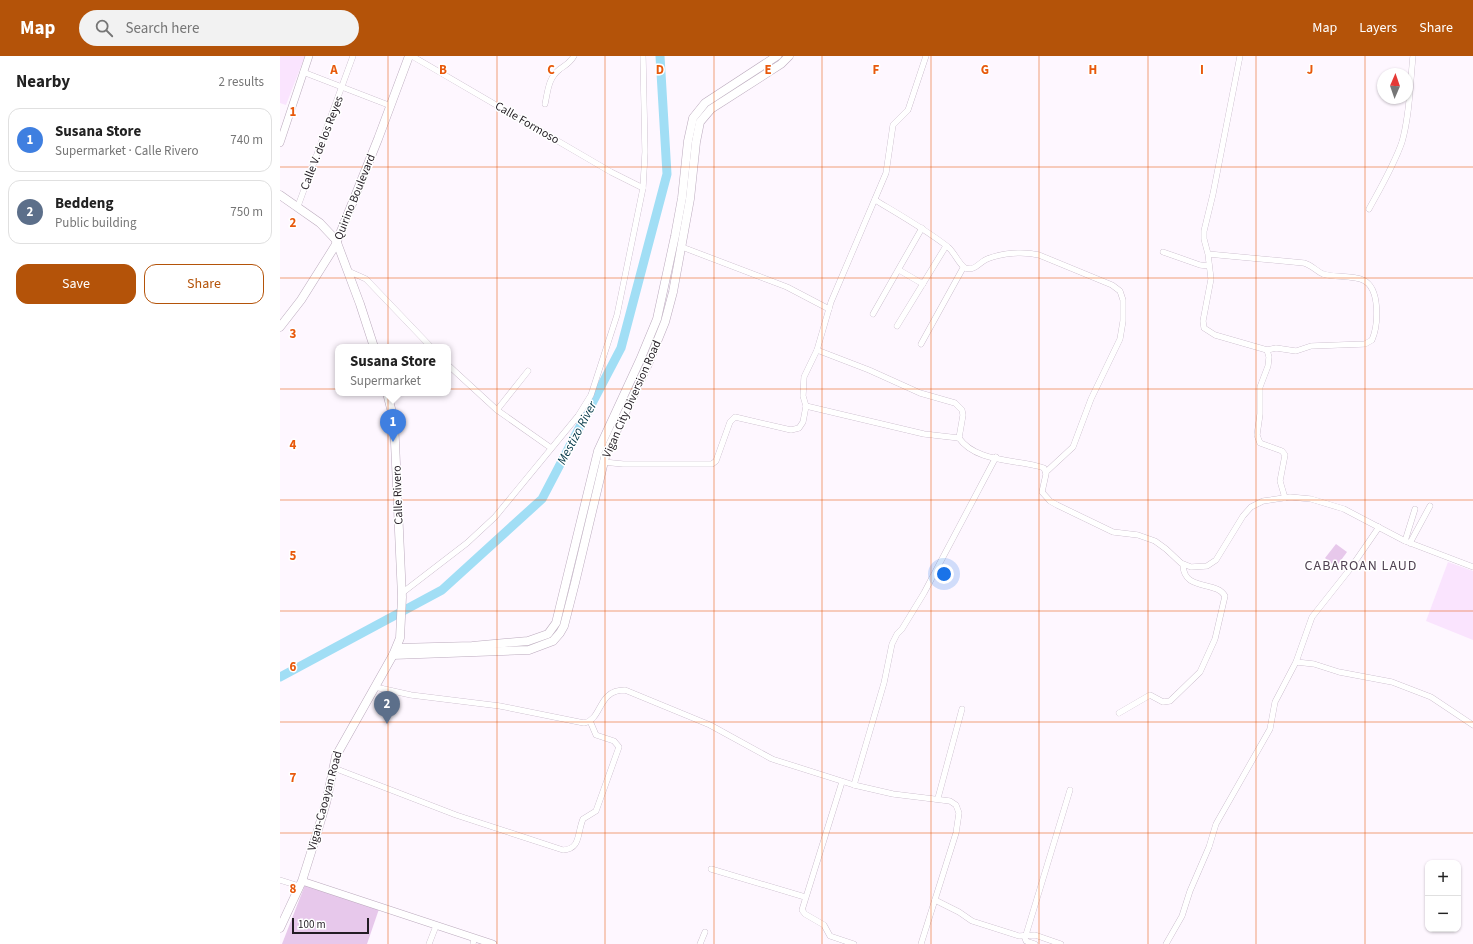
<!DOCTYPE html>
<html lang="en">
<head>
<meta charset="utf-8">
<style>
	body { margin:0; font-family:"Source Sans 3",sans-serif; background:#f2f2f2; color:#222 }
	.controls { position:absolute; right:12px; bottom:12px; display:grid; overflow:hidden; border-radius:8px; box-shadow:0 1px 3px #0004 }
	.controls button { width:36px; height:36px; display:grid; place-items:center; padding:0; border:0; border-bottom:1px solid #e0e0e0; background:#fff; color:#222; font:20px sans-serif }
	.compass { position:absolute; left:1097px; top:12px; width:36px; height:36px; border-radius:50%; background:#fff; box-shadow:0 1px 3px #0004; rotate:2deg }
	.scale { position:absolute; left:12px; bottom:10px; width:77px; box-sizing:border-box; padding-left:4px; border:2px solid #231d24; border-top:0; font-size:11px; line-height:14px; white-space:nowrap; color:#231d24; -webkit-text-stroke:3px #fff; paint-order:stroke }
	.you { position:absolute; left:664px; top:518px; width:14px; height:14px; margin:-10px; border:3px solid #fff; border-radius:50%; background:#1a73e8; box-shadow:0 0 0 6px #1a73e833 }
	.badge { display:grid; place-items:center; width:26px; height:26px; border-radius:50%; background:#b45309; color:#fff; font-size:13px; font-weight:700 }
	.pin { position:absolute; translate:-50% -33px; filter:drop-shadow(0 1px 2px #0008) }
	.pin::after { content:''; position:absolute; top:21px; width:14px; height:12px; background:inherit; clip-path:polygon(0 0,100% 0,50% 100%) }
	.popup { position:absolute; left:55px; top:288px; width:116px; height:52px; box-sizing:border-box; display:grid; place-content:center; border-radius:8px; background:#fff; filter:drop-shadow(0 1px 3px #0005); font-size:13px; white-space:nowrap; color:#767676 }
	.popup b { font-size:15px; color:#222 }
	.popup::after { content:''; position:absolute; left:50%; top:100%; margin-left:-8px; border:8px solid transparent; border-top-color:#fff }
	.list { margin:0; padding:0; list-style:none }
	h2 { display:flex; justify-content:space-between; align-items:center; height:52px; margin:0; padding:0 16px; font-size:17px }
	h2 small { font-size:13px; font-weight:400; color:#767676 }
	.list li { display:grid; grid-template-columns:26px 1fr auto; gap:12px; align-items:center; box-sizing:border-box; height:64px; margin:0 8px 8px; padding:0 8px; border:1px solid #e0e0e0; border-radius:12px }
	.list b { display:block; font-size:15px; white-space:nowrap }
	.list p { margin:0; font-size:13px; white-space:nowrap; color:#767676 }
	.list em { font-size:13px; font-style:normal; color:#767676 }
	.actions { display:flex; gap:8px; padding:12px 16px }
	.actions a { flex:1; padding:9px 0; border:1px solid #b45309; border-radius:12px; text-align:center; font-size:14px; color:#b45309 }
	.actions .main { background:#b45309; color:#fff }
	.icon { flex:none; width:22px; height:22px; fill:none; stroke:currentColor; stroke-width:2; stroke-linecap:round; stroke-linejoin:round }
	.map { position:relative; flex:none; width:1193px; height:888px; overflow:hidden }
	header { display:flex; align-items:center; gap:24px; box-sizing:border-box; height:56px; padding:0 20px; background:#b45309; color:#fff }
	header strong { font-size:19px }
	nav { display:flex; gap:22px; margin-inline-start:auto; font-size:14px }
	.search { width:280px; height:36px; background:#f2f2f2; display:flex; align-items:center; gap:10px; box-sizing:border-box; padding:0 14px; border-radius:22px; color:#767676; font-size:15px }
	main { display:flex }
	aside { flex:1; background:#fff }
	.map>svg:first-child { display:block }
	.built { fill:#fae4fe }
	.green { fill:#e7c8eb }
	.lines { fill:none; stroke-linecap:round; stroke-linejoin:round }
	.river { stroke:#a1def5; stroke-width:9 }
	.minor-casing { stroke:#bbaabd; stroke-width:6 }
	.tertiary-casing { stroke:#bbaabd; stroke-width:8 }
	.secondary-casing { stroke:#bbaabd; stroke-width:9 }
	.minor { stroke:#fff; stroke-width:5.5 }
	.tertiary { stroke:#fff; stroke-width:7 }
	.secondary { stroke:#fff; stroke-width:8 }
	.grid { fill:none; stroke:#e8590c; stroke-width:1; stroke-opacity:0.55 }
	.labels { text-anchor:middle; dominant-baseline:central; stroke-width:3; stroke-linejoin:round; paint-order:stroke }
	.street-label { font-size:12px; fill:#231d24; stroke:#fff }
	.water-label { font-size:13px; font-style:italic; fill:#003646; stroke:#fff }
	.quarter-label { font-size:14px; letter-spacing:1px; fill:#514353; stroke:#fff }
	.grid-label { font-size:13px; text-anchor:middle; font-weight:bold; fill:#e8590c; stroke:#fff; stroke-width:3; stroke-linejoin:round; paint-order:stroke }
</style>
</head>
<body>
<header>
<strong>Map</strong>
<div class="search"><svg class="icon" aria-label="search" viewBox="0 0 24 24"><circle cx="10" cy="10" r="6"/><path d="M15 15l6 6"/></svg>Search here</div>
<nav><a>Map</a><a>Layers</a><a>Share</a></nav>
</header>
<main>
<aside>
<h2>Nearby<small>2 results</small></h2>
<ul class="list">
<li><span class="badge" style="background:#3f7fe0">1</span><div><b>Susana Store</b><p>Supermarket · Calle Rivero</p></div><em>740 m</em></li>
<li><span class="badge" style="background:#5c6f8a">2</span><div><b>Beddeng</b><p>Public building</p></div><em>750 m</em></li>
</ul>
<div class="actions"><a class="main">Save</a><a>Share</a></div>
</aside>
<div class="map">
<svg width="1193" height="888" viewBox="0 0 1193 888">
	<rect width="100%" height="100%" fill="#fef7ff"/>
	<g class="built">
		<path d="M0 0H25L6 49 0 47Z"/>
		<path d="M1168 506 1193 515V584L1146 565Z"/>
	</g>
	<g class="green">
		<path d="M1056 488 1067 496 1056 511 1045 502Z"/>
		<path d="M25 829 99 853 87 888H2Z"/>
	</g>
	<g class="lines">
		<path class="river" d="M0 621 162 534 262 443 341 292 387 118 380 0"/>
		<g class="minor-casing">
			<g id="minor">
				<path d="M132 0 331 116 363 132"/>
				<path d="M23 16 111 50"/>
				<path d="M265 48C268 35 268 22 280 13 286 9 290 7 294 0"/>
				<path d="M595 144C620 159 645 173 668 191 675 197 678 207 685 212 696 215 698 207 707 203 722 197 743 195 759 199L832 229 840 235 843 244V265L840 283 811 343 793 391 766 416"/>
				<path d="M18 150 73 0"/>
				<path d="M1089 153C1101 131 1114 109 1122 86 1130 58 1130 28 1133 0"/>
				<path d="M402 191 507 231 549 253"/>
				<path d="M883 196 920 209 929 210"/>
				<path d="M928 198 1024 207C1032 209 1036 215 1043 218 1056 222 1071 219 1083 224 1101 232 1098 270 1092 284L1085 288 1031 290 1016 295 996 292 987 294 935 279 924 272 923 265 931 223 928 198 924 183V175L933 138 960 0"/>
				<path d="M619 214 643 228"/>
				<path d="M68 215 86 223 151 291"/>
				<path d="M593 258 642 172"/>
				<path d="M617 270 666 190"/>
				<path d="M641 288 683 212"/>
				<path d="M537 294 589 314 640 337 675 347 682 354 683 359 679 382C696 407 738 403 764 412L766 418 762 436 770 445 777 449 833 476 858 479 875 485 886 493 901 507 911 511 927 510 936 504 963 460 971 451 983 445 1010 441 1031 443 1064 453 1125 485 1193 511"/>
				<path d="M987 294 989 301 988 310 980 331V358L977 379 980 387 1002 395 1005 399 1000 425 1005 442"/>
				<path d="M168 309 217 354 271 392"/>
				<path d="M526 350 644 378 679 382"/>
				<path d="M217 354 248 315"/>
				<path d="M323 406 343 408H432L436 405 450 366 455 361 511 374 519 372 523 366 526 350 523 340 524 321 537 294 551 246 606 117 613 69 628 54 646 0"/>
				<path d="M1125 485 1135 453"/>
				<path d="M1130 487 1150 450"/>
				<path d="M122 537 187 487 215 461 298 360 311 339 337 259 363 132 365 96 363 0"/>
				<path d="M1016 606 1034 608 1059 616 1112 626 1151 641 1193 669"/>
				<path d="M95 631 131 639 220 650 304 667C323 663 317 634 345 634L430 669 492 703 574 729 613 738 670 745 676 749 679 757 676 777 641 888"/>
				<path d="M839 657 870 639 883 646 890 645 920 616 935 583 945 540C936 524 904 536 903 509"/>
				<path d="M54 712 176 759 283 794C301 793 297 777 303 763L316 755 339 691 334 685 316 679 310 665"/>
				<path d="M562 726 522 854 525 858 544 869 550 880 574 888"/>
				<path d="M574 729 604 627 612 588 617 578 622 573 644 537 716 401"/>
				<path d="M658 742 682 653"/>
				<path d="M431 813 525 841"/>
				<path d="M0 824 19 830"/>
				<path d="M655 844 679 856 692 865 739 880 755 879 781 888"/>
				<path d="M149 888 156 870"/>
				<path d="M193 888 194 882"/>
				<path d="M420 888 425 876"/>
				<path d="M755 888 746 885 745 882 790 734"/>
				<path d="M886 888 902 860 910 835 929 791 936 768 990 673 995 646 1016 606 1032 561 1070 513 1099 471"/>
			</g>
		</g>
		<g class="tertiary-casing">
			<g id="tertiary">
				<path d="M0 87 29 0"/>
				<path d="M22 825 213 888"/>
			</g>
		</g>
		<g class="secondary-casing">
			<g id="secondary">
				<path d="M0 139 40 167 56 184 80 248 94 291"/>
				<path d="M0 271 21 244 55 190 98 83 129 0"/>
				<path d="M117 592 192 590 248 585 268 578 276 567 318 395 360 304 377 263 395 180 402 142 408 85 413 62 425 47 497 0"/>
				<path d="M113 599 249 594 273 585 280 577 284 570 295 527 326 397 368 308 385 266 393 236 410 143 416 86 420 66 431 53 501 8 509 0"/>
				<path d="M0 872 22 825 34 787 46 747 56 700 113 599 120 582 122 541 114 364 107 337"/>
			</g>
		</g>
		<use href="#minor" class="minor"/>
		<use href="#tertiary" class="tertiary"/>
		<use href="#secondary" class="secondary"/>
	</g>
	<path class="grid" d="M108 0V888M217 0V888M325 0V888M434 0V888M542 0V888M651 0V888M759 0V888M868 0V888M976 0V888M1085 0V888M0 111H1193M0 222H1193M0 333H1193M0 444H1193M0 555H1193M0 666H1193M0 777H1193"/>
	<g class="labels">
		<g class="street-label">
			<text transform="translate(247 67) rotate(30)">Calle Formoso</text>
			<text transform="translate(42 87) rotate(-69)">Calle V. de los Reyes</text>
			<text transform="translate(75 141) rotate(-68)">Quirino Boulevard</text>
			<text transform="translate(352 343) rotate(-66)">Vigan City Diversion Road</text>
			<text transform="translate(118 439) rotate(-92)">Calle Rivero</text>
			<text transform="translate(45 745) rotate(-75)">Vigan-Caoayan Road</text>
		</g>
		<g class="water-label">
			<text transform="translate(297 377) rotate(-62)">Mestizo River</text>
		</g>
		<g class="quarter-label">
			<text x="1081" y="510">CABAROAN LAUD</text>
		</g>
	</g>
	<g class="grid-label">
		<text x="54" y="18">A</text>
		<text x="163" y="18">B</text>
		<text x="271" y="18">C</text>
		<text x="380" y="18">D</text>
		<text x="488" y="18">E</text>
		<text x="596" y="18">F</text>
		<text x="705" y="18">G</text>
		<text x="813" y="18">H</text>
		<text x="922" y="18">I</text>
		<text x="1030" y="18">J</text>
		<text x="13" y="60">1</text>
		<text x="13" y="171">2</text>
		<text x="13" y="282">3</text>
		<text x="13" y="393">4</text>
		<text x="13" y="504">5</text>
		<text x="13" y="615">6</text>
		<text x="13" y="726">7</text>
		<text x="13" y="837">8</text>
	</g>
</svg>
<div class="controls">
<button>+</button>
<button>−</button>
</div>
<svg class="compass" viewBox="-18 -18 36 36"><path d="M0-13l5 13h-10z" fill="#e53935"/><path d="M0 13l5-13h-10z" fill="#767676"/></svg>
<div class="scale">100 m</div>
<div class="you"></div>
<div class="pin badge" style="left:113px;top:386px;background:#3f7fe0">1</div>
<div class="popup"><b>Susana Store</b>Supermarket</div>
<div class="pin badge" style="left:107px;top:668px;background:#5c6f8a">2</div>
</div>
</main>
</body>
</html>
